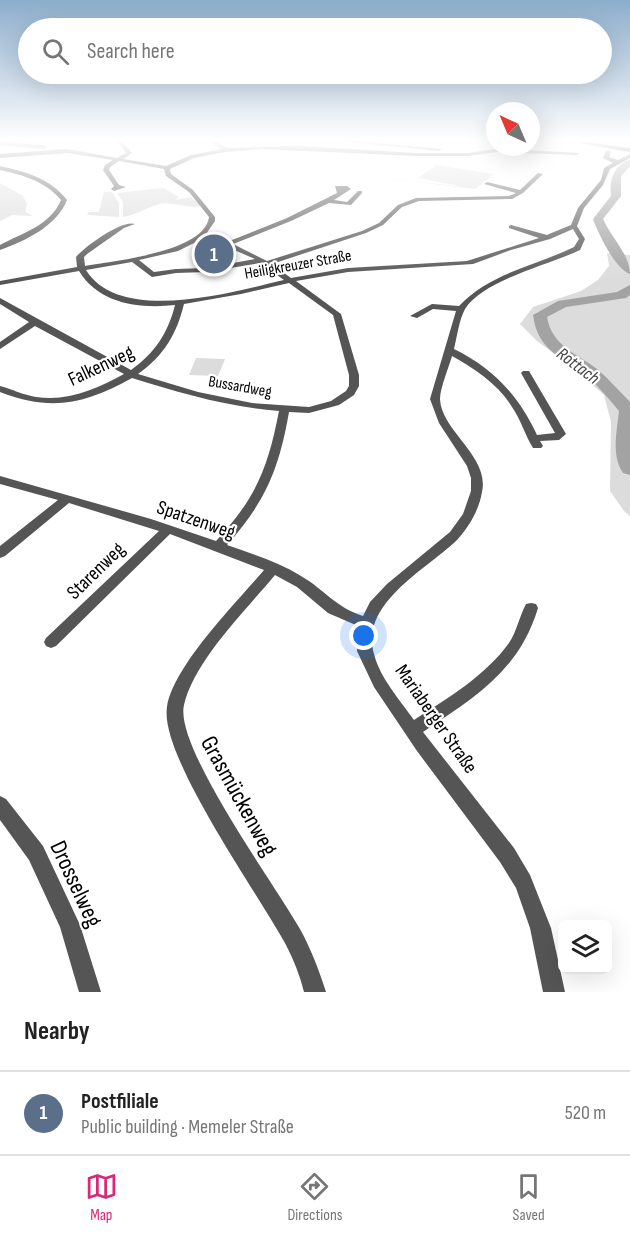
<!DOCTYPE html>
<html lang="en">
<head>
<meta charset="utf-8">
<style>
	body { margin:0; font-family:"Sofia Sans Condensed",sans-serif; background:#f2f2f2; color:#222 }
	.controls { position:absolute; right:18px; bottom:18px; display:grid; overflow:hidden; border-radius:9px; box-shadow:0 6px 24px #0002 }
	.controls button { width:54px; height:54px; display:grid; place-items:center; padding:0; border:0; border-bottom:2px solid #e0e0e0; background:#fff; color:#222; font:30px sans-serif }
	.compass { position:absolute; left:486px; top:102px; width:54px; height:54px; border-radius:50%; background:#fff; box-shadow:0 6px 24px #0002; rotate:316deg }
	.you { position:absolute; left:364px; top:636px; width:21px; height:21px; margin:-15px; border:4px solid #fff; border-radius:50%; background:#1a73e8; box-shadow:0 0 0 9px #1a73e833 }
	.badge { display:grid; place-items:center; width:39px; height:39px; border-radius:50%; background:#db2777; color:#fff; font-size:20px; font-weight:700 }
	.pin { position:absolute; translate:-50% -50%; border:3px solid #fff; box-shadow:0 2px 6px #0006 }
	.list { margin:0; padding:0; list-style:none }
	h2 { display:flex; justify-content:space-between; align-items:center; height:78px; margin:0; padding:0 24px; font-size:26px }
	h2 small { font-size:20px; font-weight:400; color:#767676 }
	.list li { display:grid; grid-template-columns:39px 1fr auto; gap:18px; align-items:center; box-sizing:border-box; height:84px; padding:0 24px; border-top:2px solid #e0e0e0 }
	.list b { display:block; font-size:22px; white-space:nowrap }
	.list p { margin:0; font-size:20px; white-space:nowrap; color:#767676 }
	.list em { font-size:20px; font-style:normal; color:#767676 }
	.icon { flex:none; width:33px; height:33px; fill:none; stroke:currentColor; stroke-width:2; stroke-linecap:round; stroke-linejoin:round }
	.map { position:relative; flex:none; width:630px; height:992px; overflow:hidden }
	.search { position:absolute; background:#fff; box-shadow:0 6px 24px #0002; left:18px; right:18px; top:18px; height:66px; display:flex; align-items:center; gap:15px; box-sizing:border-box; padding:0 21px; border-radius:33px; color:#767676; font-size:22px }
	.sheet { height:162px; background:#fff }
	nav { display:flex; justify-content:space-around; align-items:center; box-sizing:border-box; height:84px; border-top:2px solid #e0e0e0; background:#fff; font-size:16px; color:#767676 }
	nav a { display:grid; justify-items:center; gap:3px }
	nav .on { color:#db2777 }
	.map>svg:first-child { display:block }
	.green { fill:#dcdcdc }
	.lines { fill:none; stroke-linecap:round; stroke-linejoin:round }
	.river { fill:#a3a3a3; fill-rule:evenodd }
	.major-casing { stroke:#dbdbdb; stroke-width:2 }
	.minor { fill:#555; fill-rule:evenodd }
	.major { fill:#000; fill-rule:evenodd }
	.labels { text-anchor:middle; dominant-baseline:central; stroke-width:4.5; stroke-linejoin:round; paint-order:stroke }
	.far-street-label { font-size:16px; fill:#000; stroke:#fff }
	.far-water-label { font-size:18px; font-style:italic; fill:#444; stroke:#fff }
	.street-label { font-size:20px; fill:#000; stroke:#fff }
	.near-street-label { font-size:24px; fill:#000; stroke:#fff }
</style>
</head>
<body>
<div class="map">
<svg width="630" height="992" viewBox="0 0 630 992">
	<rect width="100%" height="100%" fill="#fff"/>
	<g class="green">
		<path d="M437 165 494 174 475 189 374 177 465 187 418 178Z"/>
		<path d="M0 183 23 196 27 204 25 212 33 216 12 215 0 221Z"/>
		<path d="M163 188 179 197 175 200 191 197 201 206C187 209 171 201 159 204 146 208 136 215 123 217V202L117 193Z"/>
		<path d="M104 192H112L119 203V217L87 215 89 212H99Z"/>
		<path d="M607 253 630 255V516L624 511 610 491 611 422 604 395 568 364 537 341 520 324 533 307 581 291 598 280 609 266Z"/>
		<path d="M196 358 225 359 218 376 189 375Z"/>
	</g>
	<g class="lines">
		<g class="river">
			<path d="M630 159V166L621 176V196L603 219C611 237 630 255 630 274 615 269 598 233 593 219L611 196C609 179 614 166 630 159Z"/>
			<path d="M630 285V295L626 298 566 307 547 317C552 346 576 353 597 369 609 379 619 391 630 402V475L623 473C611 455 617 431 619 411 609 399 599 387 587 376 562 356 538 352 533 315L558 301 617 292Z"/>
		</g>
		<g class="major-casing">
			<path id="major" d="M577 141 630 148V152L580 143Z"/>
		</g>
		<g class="minor">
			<path d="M0 141 44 145 47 147 44 149 0 145Z"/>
			<path d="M117 141H122L132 153 123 159 166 166 191 155 222 149 208 141H214L228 148 301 146 416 153H468L508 147 505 149 580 153 577 155 497 152 468 156H416L262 149 225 152 194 158 170 169 171 174 193 190 215 217V221L204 237 227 242 287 218 337 193 335 186H347L351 189 334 200 347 202 358 191H362V193L351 205 329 203 291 221 233 244 267 261 362 231 379 223 398 205 416 198 509 196 516 193 484 184 487 182 520 190 538 173 543 174 523 193 512 199 419 201 402 207 383 225 366 233 272 264 291 278 348 268 467 261 539 238 509 228V226L511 225 547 235 549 234 571 225 578 208 601 180 604 168 613 163 603 158 606 150 611 151 609 157 618 160 630 154V158L610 169 603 185 584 208 577 226 585 239 580 250C549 265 483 280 465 309 459 320 457 337 454 349 493 368 519 396 537 435L555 433 521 373 523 371H529L566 434 559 440 540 441 543 446 541 448H533C525 435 521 420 512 407 499 385 474 368 452 356 449 367 440 388 440 399 441 431 490 456 482 492 479 510 469 527 457 540 427 569 359 604 374 654 380 678 400 700 414 720 448 698 485 676 509 643 517 631 519 617 526 604L531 603 536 604 538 608C519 671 475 697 423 732L514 848 530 875 551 928 565 992H543L530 928 516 888 500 862 417 751 374 687 357 651 358 626 328 613 297 587 275 575C247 609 194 661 184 705 174 747 276 886 300 929 311 949 319 970 326 992H304C300 976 294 960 286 945 260 896 159 756 167 707 173 666 237 602 264 570L170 534 56 646 51 648 46 646 44 642 46 638 159 531 69 503 5 556 0 558V546L58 500 0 484V476L151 519 216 541C256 498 268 468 279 411 228 407 180 393 132 378 85 404 52 412 0 392V386C12 389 23 395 36 397 68 402 96 389 124 374L35 326 0 349V342L29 322 0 304V298L131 370C155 353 168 333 175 305 140 309 99 304 79 271L0 285V281L77 267 76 257C85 246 123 219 135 224L124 228 87 254 84 257 85 266C113 261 205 252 209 217L189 192 166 176 164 169 119 161 110 167 109 170 119 185 126 187 114 191 111 189 114 186 103 170 105 165 113 160 67 153 0 158V154L67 149 117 158 126 153ZM573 229 579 239 574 247C535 266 490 273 459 306L432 304 410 316 417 318 433 309 456 311 430 399 439 423 467 466 471 478V491L463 514 450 532 387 584 370 602 363 616C335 607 325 590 301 576 278 562 252 554 227 545 266 501 279 469 289 412L309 413 339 405 354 395 359 386V375L341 314 296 281 348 272 473 264 511 250 550 239ZM200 240 225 246 255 259 206 268 176 269 154 272 139 260 178 251ZM132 262 152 277 176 273 206 272 260 263 284 280C233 292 120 325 86 270ZM289 283 333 315 349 375V386L346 391 331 401 309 407 252 403 198 392 138 374C164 356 177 333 184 304L241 294Z"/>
			<path d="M338 141H358L442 149 439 151Z"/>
			<path d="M0 166C26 172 50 178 67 200 57 226 25 241 0 250V245C22 233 50 226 61 200 45 181 23 175 0 170Z"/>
			<path d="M0 796 6 799 43 846 80 925 101 992H79L60 927 29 860 0 820Z"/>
		</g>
		<use href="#major" class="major"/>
	</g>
	<linearGradient id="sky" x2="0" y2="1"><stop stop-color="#8cadcc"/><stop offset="0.5" stop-color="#fff"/><stop offset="1" stop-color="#fff" stop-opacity="0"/></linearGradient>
	<rect width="630" height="280" fill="url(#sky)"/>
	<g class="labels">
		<g class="far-street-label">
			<text transform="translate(298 265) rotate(-10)">Heiligkreuzer Straße</text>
			<text transform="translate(240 387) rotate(10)">Bussardweg</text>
		</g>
		<g class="far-water-label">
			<text transform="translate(578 366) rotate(37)">Rottach</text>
		</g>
		<g class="street-label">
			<text transform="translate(101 366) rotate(-25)">Falkenweg</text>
			<text transform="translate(196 520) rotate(19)">Spatzenweg</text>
			<text transform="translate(96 571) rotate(-44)">Starenweg</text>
			<text transform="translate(436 719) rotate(55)">Mariaberger Straße</text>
		</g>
		<g class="near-street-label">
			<text transform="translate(239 796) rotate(61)">Grasmückenweg</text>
			<text transform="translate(76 884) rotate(65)">Drosselweg</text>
		</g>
	</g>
</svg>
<div class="controls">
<button><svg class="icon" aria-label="layers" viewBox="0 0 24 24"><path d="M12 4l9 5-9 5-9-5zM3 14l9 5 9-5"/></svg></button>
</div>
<svg class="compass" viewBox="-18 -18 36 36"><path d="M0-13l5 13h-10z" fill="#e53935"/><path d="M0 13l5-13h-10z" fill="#767676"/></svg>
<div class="you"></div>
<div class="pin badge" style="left:214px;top:254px;background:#5c6f8a">1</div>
<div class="search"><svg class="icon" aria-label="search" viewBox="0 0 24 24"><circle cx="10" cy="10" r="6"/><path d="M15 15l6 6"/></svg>Search here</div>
</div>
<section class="sheet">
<h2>Nearby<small></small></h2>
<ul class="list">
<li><span class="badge" style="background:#5c6f8a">1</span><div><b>Postfiliale</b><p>Public building · Memeler Straße</p></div><em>520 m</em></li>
</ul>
</section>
<nav>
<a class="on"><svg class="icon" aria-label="map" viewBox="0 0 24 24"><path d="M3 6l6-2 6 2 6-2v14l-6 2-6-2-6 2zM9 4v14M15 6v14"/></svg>Map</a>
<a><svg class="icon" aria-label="directions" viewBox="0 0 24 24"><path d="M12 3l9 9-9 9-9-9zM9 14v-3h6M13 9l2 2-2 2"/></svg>Directions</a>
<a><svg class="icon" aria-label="saved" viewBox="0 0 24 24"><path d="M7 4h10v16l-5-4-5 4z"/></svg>Saved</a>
</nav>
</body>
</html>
